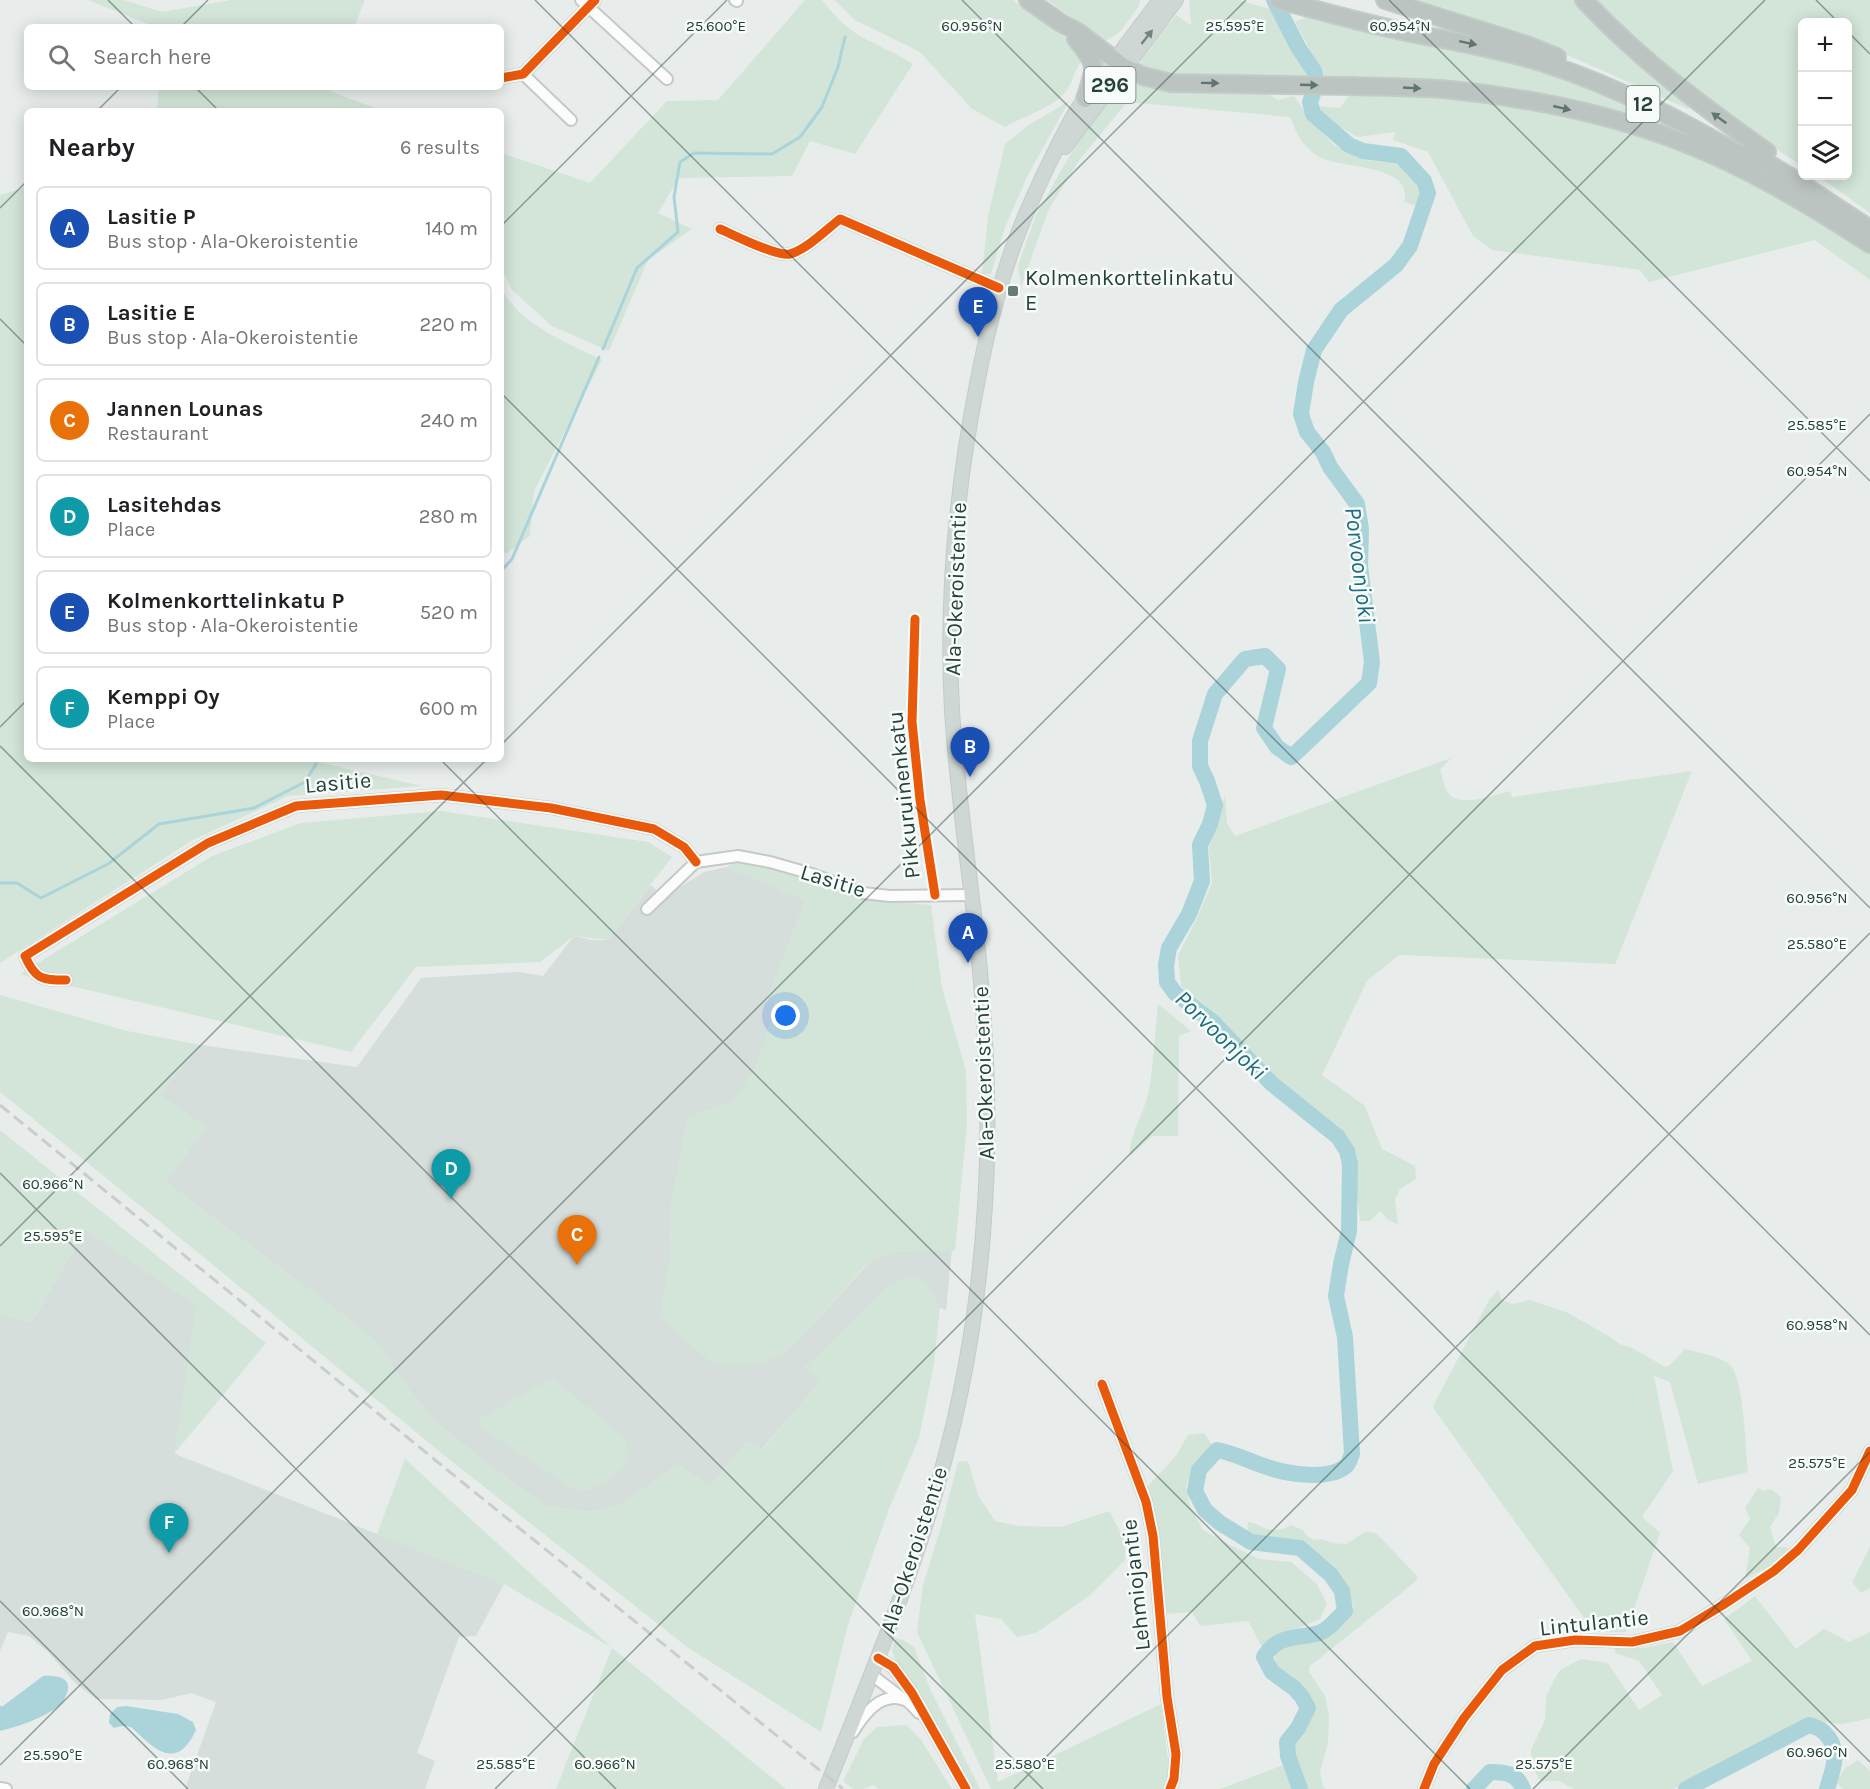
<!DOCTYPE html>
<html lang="en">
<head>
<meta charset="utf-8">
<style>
	body { margin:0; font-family:Karla,sans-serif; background:#f2f2f2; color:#202124 }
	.controls { position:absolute; right:18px; top:18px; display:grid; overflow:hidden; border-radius:9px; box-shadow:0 3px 15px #0003 }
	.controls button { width:54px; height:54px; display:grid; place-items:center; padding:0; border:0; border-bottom:2px solid #e0e0e0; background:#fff; color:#202124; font:30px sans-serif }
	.you { position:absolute; left:786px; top:1016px; width:21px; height:21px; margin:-15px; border:4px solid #fff; border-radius:50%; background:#1a73e8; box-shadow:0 0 0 9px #1a73e833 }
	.badge { display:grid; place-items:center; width:39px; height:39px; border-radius:50%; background:#697d77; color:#fff; font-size:20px; font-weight:700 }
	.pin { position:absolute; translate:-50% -50px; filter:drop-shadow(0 2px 3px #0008) }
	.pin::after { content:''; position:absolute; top:32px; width:21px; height:18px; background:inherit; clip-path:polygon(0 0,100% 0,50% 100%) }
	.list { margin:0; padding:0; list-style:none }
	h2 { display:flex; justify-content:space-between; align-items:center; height:78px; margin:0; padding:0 24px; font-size:26px }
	h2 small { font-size:20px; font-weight:400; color:#757577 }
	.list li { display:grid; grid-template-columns:39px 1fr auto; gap:18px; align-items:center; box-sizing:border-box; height:84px; margin:0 12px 12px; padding:0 12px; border:2px solid #e0e0e0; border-radius:9px }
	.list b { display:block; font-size:22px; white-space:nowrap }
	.list p { margin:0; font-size:20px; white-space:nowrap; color:#757577 }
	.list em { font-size:20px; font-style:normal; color:#757577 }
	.icon { flex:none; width:33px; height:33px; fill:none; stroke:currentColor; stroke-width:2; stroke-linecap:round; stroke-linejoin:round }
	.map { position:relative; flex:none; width:1870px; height:1789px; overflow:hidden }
	.search { position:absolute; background:#fff; box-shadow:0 3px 15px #0003; left:24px; top:24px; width:480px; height:66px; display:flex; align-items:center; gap:15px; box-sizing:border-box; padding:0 21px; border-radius:9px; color:#757577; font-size:22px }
	.panel { position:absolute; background:#fff; box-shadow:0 3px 15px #0003; left:24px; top:108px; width:480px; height:654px; border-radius:9px }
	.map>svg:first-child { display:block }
	.built { fill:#d6dedb }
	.green { fill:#d2e5d8 }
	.water { fill:#aad4da }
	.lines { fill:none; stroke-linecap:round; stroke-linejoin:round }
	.stream { stroke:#aad4da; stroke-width:3 }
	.river { stroke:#aad4da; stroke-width:16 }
	.minor-casing { stroke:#c5cac8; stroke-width:14 }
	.major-casing { stroke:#c3cbc9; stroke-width:16 }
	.highway-casing { stroke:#c3cbc9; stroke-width:20 }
	.minor { stroke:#fcfcfc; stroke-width:10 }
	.major { stroke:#cfd7d5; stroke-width:14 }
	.highway { stroke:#bcc4c2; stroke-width:16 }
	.rail { stroke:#c9cdcc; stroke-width:3; stroke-dasharray:12 6; stroke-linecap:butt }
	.cycleway-casing { stroke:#f7fbf9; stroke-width:13 }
	.cycleway { stroke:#e8590c; stroke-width:9 }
	.oneway { fill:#71847f }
	.oneway2 { fill:#617570 }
	.ticks { fill:none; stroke:#254139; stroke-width:1.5; stroke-opacity:0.45 }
	.poi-dot { fill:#697d77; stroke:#f7fbf9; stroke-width:2 }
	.labels { text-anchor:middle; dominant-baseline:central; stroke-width:5; stroke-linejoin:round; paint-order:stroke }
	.shield { fill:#f7fbf9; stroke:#647973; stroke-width:1.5 }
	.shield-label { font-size:21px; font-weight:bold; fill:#254139 }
	.poi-label { font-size:22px; fill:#254139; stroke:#f7fbf9; text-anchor:start }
	.street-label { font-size:22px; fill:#254139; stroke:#f7fbf9 }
	.water-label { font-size:24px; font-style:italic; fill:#1e6e7d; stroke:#f7fbf9 }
	.ticks-label { font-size:15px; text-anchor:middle; fill:#254139; stroke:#f7fbf9; stroke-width:5; stroke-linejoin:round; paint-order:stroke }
</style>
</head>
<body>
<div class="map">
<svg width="1870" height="1789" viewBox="0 0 1870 1789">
	<rect width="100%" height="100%" fill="#e8edeb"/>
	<g class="built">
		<path d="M727 867 806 900 767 1000 778 1006 753 1073 735 1100 688 1118 671 1206 670 1258 660 1317 781 1355 809 1329 873 1258 893 1252 952 1250 946 1310 940 1308 919 1275 805 1367 821 1381 762 1449 747 1442 710 1486 678 1465 620 1505 592 1512 546 1506 486 1463 439 1425 406 1386 375 1340 166 1182 159 1094 201 1045 357 1067 421 978 518 972 543 976 574 936 592 940H608L651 885 664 897 704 872Z"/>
		<path d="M85 1229 197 1306 175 1454 504 1584 476 1636 459 1637 417 1753 435 1761 425 1789H185L216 1702 191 1693 162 1700 96 1699 75 1683 48 1652 29 1636 8 1632 0 1651V1314L32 1322Z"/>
	</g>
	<g class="green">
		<path d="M88 0H124L162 12 231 0H365L354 27H156Z"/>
		<path d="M805 0H822C831 11 840 22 851 30 869 43 893 51 913 64L855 154 810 141 792 176 679 178 658 213 692 229 648 260 609 351 552 326 512 290 501 267V153L590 183 667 101 718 100Z"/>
		<path d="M834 0H1013L1070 41 1086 57C1072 69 1075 82 1064 94 1051 108 1022 117 1005 127L972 109 920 52 855 20Z"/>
		<path d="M1047 0H1140L1139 6 1120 32 1105 41Z"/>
		<path d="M1189 0H1239L1273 10 1287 42 1302 64 1306 76H1176L1151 71 1140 64V59L1176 15 1191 25Z"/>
		<path d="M1419 0H1577L1691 105 1688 109C1600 69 1512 28 1419 0Z"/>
		<path d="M1594 0H1870V213L1818 176H1848V22H1802V166C1728 117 1655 65 1594 0Z"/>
		<path d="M1308 16 1482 52 1584 84 1676 128 1703 143 1551 98 1449 81 1324 75 1295 22Z"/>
		<path d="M1133 84 1161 88 1265 92 1278 100 1294 96 1309 118 1334 145 1366 160 1398 164 1414 179 1422 199 1418 206 1404 202C1415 162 1336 170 1316 155 1302 146 1296 132 1290 117L1127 102 1078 162 1048 211 1021 287 1018 266 1036 215 1071 153 1107 102 1120 90Z"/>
		<path d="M159 87H331L330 91 383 111H157Z"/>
		<path d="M1350 94C1476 96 1603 115 1720 164 1770 186 1823 223 1870 251V280L1815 240 1649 282 1640 270 1492 250 1473 236 1428 152 1393 140 1396 132 1358 137 1322 117 1317 106 1340 108Z"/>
		<path d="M1069 101 1028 175 1005 227 991 274H982L988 216 1005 144 1027 126Z"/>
		<path d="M27 187V759H305L422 786 288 796 193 840 0 963V195Z"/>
		<path d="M501 287C518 324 568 343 602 360L534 491 530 536 507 553 501 552Z"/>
		<path d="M1451 758 1440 770C1443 777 1444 788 1449 794 1460 808 1495 795 1510 791L1512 797 1692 771 1615 964 1399 955 1367 981 1322 1075 1365 1106 1382 1149 1415 1166 1416 1179 1400 1189 1395 1199 1398 1225 1387 1219 1380 1211 1370 1221H1360L1352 1147 1343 1132 1275 1078 1181 986 1178 955 1197 918 1212 883 1209 848 1225 795 1227 823 1235 836Z"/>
		<path d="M441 811 648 842 672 857 608 940 574 936 540 962 416 967 351 1052 20 974 212 856 301 823Z"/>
		<path d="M737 861 769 868 861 899 931 905 942 988 966 1071 967 1123 955 1251 893 1252 876 1257 862 1269 809 1329 781 1355 760 1364H713L660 1317 670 1258 671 1206 688 1118 734 1100 753 1073 777 1006 767 1000 806 900 727 867Z"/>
		<path d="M0 995 127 1031 201 1045 159 1094 207 1127 166 1182 293 1278 314 1291 375 1340 406 1386 439 1425 486 1463 546 1506 592 1512 620 1505 678 1465 710 1486 747 1442 763 1449 820 1381 805 1367 891 1283 919 1275 940 1308 934 1364 919 1438 889 1509 848 1625 821 1732 687 1647 440 1452 201 1255 0 1092Z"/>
		<path d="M1158 1004 1191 1031 1179 1036 1178 1136H1152L1130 1156C1128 1136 1146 1111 1149 1089 1154 1061 1155 1032 1158 1004Z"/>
		<path d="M0 1130 266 1343 174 1454 196 1306 85 1229 32 1322 0 1314Z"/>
		<path d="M1498 1290 1502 1300 1512 1304 1530 1300 1566 1312 1607 1335 1620 1344 1632 1348 1666 1367 1671 1364 1685 1349C1699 1353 1717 1355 1729 1364 1744 1375 1746 1452 1748 1472L1698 1484 1670 1382 1654 1376 1673 1471 1642 1517 1660 1533 1626 1632H1587L1590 1626 1436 1412 1433 1406 1489 1300Z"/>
		<path d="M550 1380 556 1381 564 1387 625 1439 630 1456 626 1464 608 1481 588 1491 573 1488 561 1481 480 1427 478 1423 480 1418Z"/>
		<path d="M1204 1433 1212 1445 1193 1468 1186 1486 1190 1506 1203 1530 1230 1545 1259 1559 1291 1562 1317 1584 1327 1604 1320 1619 1275 1638 1262 1647 1248 1621 1200 1626 1192 1612 1167 1614 1156 1518 1146 1488 1176 1456 1188 1435Z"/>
		<path d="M405 1459 612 1648 786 1789H556L612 1648 504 1584 377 1534Z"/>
		<path d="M968 1461 978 1495 995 1521 1019 1526 1061 1527 1109 1511 1125 1540V1560L1090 1595 1036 1633 1017 1637 1001 1619 975 1614 998 1782 1161 1704 1170 1777 1164 1789H991L917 1632 923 1585 941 1527 958 1462Z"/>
		<path d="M1758 1488 1764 1491 1771 1489 1781 1497 1779 1513 1770 1527 1776 1547H1787L1788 1551 1771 1565 1745 1579 1750 1548 1739 1535 1750 1519 1745 1508Z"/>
		<path d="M1248 1522C1256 1523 1260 1527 1267 1529 1275 1531 1285 1529 1291 1525L1303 1530 1307 1536 1314 1540 1322 1539 1333 1543 1346 1544 1367 1531 1377 1534 1418 1577 1415 1582 1310 1666 1309 1672 1325 1696 1329 1716 1328 1743 1320 1771 1323 1786 1326 1789H1307L1295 1753 1294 1744 1303 1735 1313 1709 1307 1692 1277 1669 1274 1652 1320 1637 1354 1608 1349 1594 1333 1568 1304 1546 1247 1535Z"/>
		<path d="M1870 1547V1588L1861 1593 1852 1582Z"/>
		<path d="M1755 1596 1796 1649 1824 1629 1849 1642 1870 1632V1718L1843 1724 1808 1721 1674 1789H1574L1559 1781H1540L1531 1764V1750L1545 1720 1546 1697 1554 1680 1560 1670 1581 1659 1608 1663 1639 1710 1662 1695 1639 1661 1615 1653V1648H1643L1673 1642 1702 1686 1752 1661 1724 1619Z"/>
		<path d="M895 1638 903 1640 914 1647 930 1689 980 1789H974L955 1755 897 1665 892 1650Z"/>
		<path d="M907 1725 921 1740 952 1789H878L874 1785 863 1789H853L843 1781 864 1739 877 1727Z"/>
		<path d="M1858 1760 1870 1771V1789H1843L1836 1782 1845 1768Z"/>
		<path d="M1283 1765 1292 1789H1220Z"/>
	</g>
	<g class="water">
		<path d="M43 1676C55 1675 73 1677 67 1693 65 1697 64 1702 60 1705 44 1718 20 1726 0 1731V1706H3Z"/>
		<path d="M126 1706 178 1714 193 1722 196 1730C176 1773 154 1748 131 1727L122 1726 114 1728 109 1723 110 1714 117 1707Z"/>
	</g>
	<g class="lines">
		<g class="stream">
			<path d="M603 349 637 268 678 232 674 197 680 162 694 153 772 154 800 137 822 107 838 67 845 37"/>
			<path d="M501 571 512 559 599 357"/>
			<path d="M0 883H17L41 898 108 864 159 824 254 808 305 782 316 764"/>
		</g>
		<g class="river">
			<path d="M1274 0 1298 47 1314 71 1317 83 1310 102 1313 114 1349 145 1363 151 1401 156 1424 181 1428 193 1410 246 1396 265 1341 310 1314 350 1306 382 1301 414 1307 432 1323 452 1330 467 1357 504 1361 529 1360 566 1372 662 1369 683 1299 750 1291 757 1277 747 1264 728 1278 669 1265 656 1245 659 1215 694 1200 741V766L1207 781 1215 805 1210 824 1200 845 1202 881 1189 914 1169 948 1166 965 1167 982 1175 993 1213 1022 1271 1083 1338 1137 1347 1151 1350 1164 1349 1231 1341 1264 1336 1296 1345 1337 1352 1454C1350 1458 1349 1464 1346 1466 1329 1481 1286 1474 1267 1467 1248 1461 1237 1454 1217 1450L1199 1470 1195 1491 1205 1510 1220 1523 1251 1542 1300 1548 1331 1575 1342 1591 1345 1611C1338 1617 1329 1630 1319 1633 1298 1639 1277 1634 1264 1657L1272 1672 1294 1688 1302 1697 1308 1708 1298 1728 1287 1742 1288 1756 1300 1789"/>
			<path d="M1474 1789 1490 1772C1505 1772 1517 1773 1523 1789"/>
			<path d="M1686 1789 1809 1725C1818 1727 1823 1730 1829 1738 1840 1754 1832 1772 1827 1789"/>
		</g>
		<g class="minor-casing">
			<g id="minor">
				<path d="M581 0 667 79"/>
				<path d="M735 0 737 1"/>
				<path d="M523 74 571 120"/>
				<path d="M501 78 523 74 595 0"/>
				<path d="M720 229C734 235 777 257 790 254 806 250 827 229 840 219L999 288"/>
				<path d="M647 909 696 862 738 856 770 862 812 874 863 893 890 896 971 895"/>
				<path d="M66 980C41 980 35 979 25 956L208 843 296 806 441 795 551 808 654 829 684 847 696 862"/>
				<path d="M1102 1384 1146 1502 1153 1536 1167 1697 1176 1754 1174 1779 1170 1789"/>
				<path d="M878 1658 893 1667 912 1693 966 1789"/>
				<path d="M872 1675 902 1698"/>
				<path d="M853 1732C864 1714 881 1691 905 1700 910 1702 915 1709 919 1713"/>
				<path d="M0 1788 6 1789"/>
				<path d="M1424 1789 1434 1764 1464 1718 1502 1670 1535 1646 1575 1640 1632 1642 1680 1631 1723 1605 1774 1571 1798 1550 1852 1490 1870 1451"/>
			</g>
		</g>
		<g class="major-casing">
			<g id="major">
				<path d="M1065 147 1176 0"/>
				<path d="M826 1789C861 1699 899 1610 928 1517 960 1416 979 1310 985 1205 990 1126 987 1049 980 971 972 884 957 797 952 710 946 601 956 491 977 384 987 332 1000 280 1019 231 1034 193 1052 156 1071 120 1080 104 1092 89 1104 75 1122 50 1141 25 1160 0"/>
			</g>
		</g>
		<g class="highway-casing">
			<g id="highway">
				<path d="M1028 0 1061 23 1078 32 1124 67 1143 76 1171 83C1231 84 1292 85 1353 86 1386 87 1419 87 1452 90 1530 98 1610 114 1682 142 1749 168 1810 205 1870 244"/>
				<path d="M1279 0C1324 12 1370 25 1416 34 1459 42 1502 50 1544 63 1619 87 1690 125 1757 165"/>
				<path d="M1385 0 1527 45 1557 57"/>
				<path d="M1584 0C1639 59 1702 106 1767 152"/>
				<path d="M1076 39C1098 65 1096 67 1085 99"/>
				<path d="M1749 152 1794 179 1870 229"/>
			</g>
		</g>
		<use href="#minor" class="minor"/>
		<use href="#major" class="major"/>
		<use href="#highway" class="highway"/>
		<path class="rail" d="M0 1105 467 1486 843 1789"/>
		<g class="cycleway-casing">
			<g id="cycleway">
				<path d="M501 78 523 74 595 0"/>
				<path d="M720 229C734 235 777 257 790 254 806 250 827 229 840 219L999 288"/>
				<path d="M915 619 912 722 920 800 935 895"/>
				<path d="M66 980C41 980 35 979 25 956L208 843 296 806 441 795 551 808 654 829 684 847 696 862"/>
				<path d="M1102 1384 1146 1502 1153 1536 1167 1697 1176 1754 1174 1779 1170 1789"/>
				<path d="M878 1658 893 1667 912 1693 966 1789"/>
				<path d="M1424 1789 1434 1764 1464 1718 1502 1670 1535 1646 1575 1640 1632 1642 1680 1631 1723 1605 1774 1571 1798 1550 1852 1490 1870 1451"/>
			</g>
		</g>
		<use href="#cycleway" class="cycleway"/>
	</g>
	<defs><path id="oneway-solid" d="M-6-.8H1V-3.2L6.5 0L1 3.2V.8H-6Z" transform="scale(1.5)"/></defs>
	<use class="oneway" href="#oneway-solid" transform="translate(1147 37) rotate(-52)"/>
	<g class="oneway2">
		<use href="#oneway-solid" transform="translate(1468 43) rotate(12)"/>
		<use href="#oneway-solid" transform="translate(1210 83) rotate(1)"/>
		<use href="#oneway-solid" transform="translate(1309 85) rotate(2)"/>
		<use href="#oneway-solid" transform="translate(1412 88) rotate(3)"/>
		<use href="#oneway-solid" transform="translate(1562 108) rotate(13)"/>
		<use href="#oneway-solid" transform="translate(1719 118) rotate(-144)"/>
	</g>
	<path class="ticks" d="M108 0 135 27M535 0 1870 1335M962 0 1870 908M1389 0 1870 481M1816 0 1838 22M181 27 208 0M1848 32 1870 54M195 87 219 111M97 111 121 87M0 208 27 181M501 226 727 0M0 319 27 346M501 393 1870 1762M0 727 27 700M501 745 1246 0M0 746 1043 1789M440 759 1470 1789M0 1173 616 1789M0 1246 487 759M0 1601 188 1789M0 1765 1765 0M495 1789 1870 414M1014 1789 1870 933M1533 1789 1870 1452"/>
	<rect class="poi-dot" x="1007" y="285" width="12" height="12" rx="3"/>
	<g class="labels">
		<g class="shield">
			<rect x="1084.5" y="67" width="51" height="36" rx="4.5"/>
			<rect x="1626.5" y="86" width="33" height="36" rx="4.5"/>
		</g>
		<g class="shield-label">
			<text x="1110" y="85">296</text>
			<text x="1643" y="104">12</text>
		</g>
		<g class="poi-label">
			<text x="1025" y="278">Kolmenkorttelinkatu<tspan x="1025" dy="25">E</tspan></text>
		</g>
		<g class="street-label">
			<text transform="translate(956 589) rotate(-88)">Ala-Okeroistentie</text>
			<text transform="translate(338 783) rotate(-5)">Lasitie</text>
			<text transform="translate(904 795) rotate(-96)">Pikkuruinenkatu</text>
			<text transform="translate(833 881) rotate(17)">Lasitie</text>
			<text transform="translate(984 1073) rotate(-92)">Ala-Okeroistentie</text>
			<text transform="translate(914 1550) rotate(-72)">Ala-Okeroistentie</text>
			<text transform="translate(1136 1585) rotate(-96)">Lehmiojantie</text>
			<text transform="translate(1594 1623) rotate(-6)">Lintulantie</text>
		</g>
		<g class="water-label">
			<text transform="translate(1360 565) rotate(83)">Porvoonjoki</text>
			<text transform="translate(1221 1035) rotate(44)">Porvoonjoki</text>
		</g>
	</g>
	<g class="ticks-label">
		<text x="972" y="31">60.956°N</text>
		<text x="716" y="31">25.600°E</text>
		<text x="1235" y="31">25.595°E</text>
		<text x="1400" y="31">60.954°N</text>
		<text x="1817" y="430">25.585°E</text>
		<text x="1817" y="476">60.954°N</text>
		<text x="1817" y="903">60.956°N</text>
		<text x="1817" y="949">25.580°E</text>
		<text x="53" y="1189">60.966°N</text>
		<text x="53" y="1241">25.595°E</text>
		<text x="1817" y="1330">60.958°N</text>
		<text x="1817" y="1468">25.575°E</text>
		<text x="53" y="1616">60.968°N</text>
		<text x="1817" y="1757">60.960°N</text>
		<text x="53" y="1760">25.590°E</text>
		<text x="178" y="1769">60.968°N</text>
		<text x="506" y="1769">25.585°E</text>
		<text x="605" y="1769">60.966°N</text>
		<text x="1025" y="1769">25.580°E</text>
		<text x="1544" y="1769">25.575°E</text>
	</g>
</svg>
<div class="controls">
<button>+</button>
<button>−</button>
<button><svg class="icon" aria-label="layers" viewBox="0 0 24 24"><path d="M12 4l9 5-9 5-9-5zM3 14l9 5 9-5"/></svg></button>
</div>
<div class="you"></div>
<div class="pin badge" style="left:968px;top:963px;background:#1a4fb4">A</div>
<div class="pin badge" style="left:970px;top:777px;background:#1a4fb4">B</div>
<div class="pin badge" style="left:577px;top:1265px;background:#e8710a">C</div>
<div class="pin badge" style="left:451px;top:1199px;background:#0f9aa8">D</div>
<div class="pin badge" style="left:978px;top:337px;background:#1a4fb4">E</div>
<div class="pin badge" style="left:169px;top:1553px;background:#0f9aa8">F</div>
<div class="search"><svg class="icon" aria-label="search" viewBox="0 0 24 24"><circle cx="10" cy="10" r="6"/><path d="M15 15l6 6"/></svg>Search here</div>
<section class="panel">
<h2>Nearby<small>6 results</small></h2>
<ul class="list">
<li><span class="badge" style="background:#1a4fb4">A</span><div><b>Lasitie P</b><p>Bus stop · Ala-Okeroistentie</p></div><em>140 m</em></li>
<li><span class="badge" style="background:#1a4fb4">B</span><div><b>Lasitie E</b><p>Bus stop · Ala-Okeroistentie</p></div><em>220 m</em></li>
<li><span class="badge" style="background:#e8710a">C</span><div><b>Jannen Lounas</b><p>Restaurant</p></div><em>240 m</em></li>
<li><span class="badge" style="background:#0f9aa8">D</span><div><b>Lasitehdas</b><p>Place</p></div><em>280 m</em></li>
<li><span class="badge" style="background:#1a4fb4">E</span><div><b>Kolmenkorttelinkatu P</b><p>Bus stop · Ala-Okeroistentie</p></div><em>520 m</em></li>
<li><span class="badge" style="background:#0f9aa8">F</span><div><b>Kemppi Oy</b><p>Place</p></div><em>600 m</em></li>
</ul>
</section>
</div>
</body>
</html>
